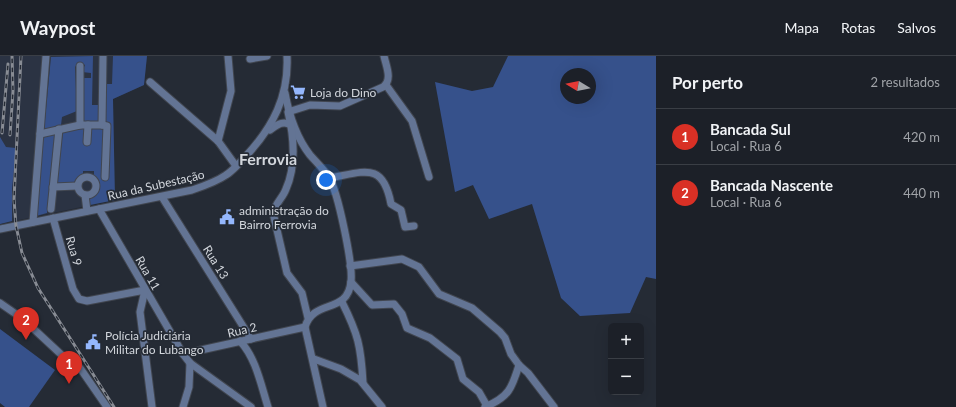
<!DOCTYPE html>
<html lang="pt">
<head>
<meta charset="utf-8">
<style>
	body { margin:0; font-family:Lato,sans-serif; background:#252830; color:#f1f3f6 }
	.controls { position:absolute; right:12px; bottom:12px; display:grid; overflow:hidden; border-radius:6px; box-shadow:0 4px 16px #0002 }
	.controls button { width:36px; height:36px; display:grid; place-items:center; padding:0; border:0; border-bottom:1px solid #3a3e45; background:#1c2028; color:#f1f3f6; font:20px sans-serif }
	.compass { position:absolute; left:560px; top:12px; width:36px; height:36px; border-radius:50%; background:#1c2028; box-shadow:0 4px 16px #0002; rotate:280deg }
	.you { position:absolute; left:326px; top:124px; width:14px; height:14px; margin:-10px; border:3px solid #fff; border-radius:50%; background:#1a73e8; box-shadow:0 0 0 6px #1a73e833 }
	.badge { display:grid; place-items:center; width:26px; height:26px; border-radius:50%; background:#d93025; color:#fff; font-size:13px; font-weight:700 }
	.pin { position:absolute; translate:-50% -33px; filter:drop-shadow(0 1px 2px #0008) }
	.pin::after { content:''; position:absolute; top:21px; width:14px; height:12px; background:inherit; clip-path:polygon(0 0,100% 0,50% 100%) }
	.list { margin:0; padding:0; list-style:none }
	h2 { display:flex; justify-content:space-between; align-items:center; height:52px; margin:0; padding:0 16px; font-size:17px }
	h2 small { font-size:13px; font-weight:400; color:#a0a3a8 }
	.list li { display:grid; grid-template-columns:26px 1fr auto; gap:12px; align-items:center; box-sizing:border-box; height:56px; padding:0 16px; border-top:1px solid #3a3e45 }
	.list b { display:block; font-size:15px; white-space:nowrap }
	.list p { margin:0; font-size:13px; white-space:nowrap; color:#a0a3a8 }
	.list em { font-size:13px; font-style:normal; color:#a0a3a8 }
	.map { position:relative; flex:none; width:656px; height:351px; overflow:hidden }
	header { display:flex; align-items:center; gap:24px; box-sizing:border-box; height:56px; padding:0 20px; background:#1c2028; border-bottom:1px solid #3a3e45 }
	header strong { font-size:19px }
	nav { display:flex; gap:22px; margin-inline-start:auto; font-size:14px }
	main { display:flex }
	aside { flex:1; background:#1c2028 }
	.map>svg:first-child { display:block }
	.built { fill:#2b3343 }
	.green { fill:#36518b; fill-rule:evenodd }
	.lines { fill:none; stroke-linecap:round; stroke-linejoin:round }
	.minor-casing { stroke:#414650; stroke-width:9 }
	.minor { stroke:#637494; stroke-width:7 }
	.rail-casing { stroke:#888c94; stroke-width:3 }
	.rail { stroke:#252b35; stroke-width:1.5; stroke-dasharray:4.5; stroke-linecap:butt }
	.labels { text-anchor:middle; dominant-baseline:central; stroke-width:3.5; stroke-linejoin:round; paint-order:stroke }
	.poi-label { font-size:12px; fill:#d2d6dc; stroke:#252b35; text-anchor:start }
	.street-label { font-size:12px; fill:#d2d6dc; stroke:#252b35 }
	.district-label { font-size:16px; font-weight:bold; fill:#d2d6dc; stroke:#252b35 }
</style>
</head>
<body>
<header>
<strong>Waypost</strong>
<nav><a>Mapa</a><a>Rotas</a><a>Salvos</a></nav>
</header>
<main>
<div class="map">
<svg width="656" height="351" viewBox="0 0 656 351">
	<rect width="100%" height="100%" fill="#252b35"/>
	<path class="built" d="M0 0H147L144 29 113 43 115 144 0 168Z"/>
	<g class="green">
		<path d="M93 0 92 49H100L99 66 83 65V22H91V17L82 16 85 9 79 6 75 11 77 55 62 61 61 69 44 74 51 1Z"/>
		<path d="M113 0H147L144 29 113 43 115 144 90 149 89 142 96 138 99 128 94 120V115H83V119L77 123 75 128H57V112L59 110 63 75 86 71 85 89H90L91 72 104 73 103 125H106L109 69 105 66V28H112Z"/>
		<path d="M508 0H656V223L646 221 630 257 580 260 561 242 532 148 489 163 473 129 455 136 435 26 472 35 493 31ZM566 18H590V42H566Z"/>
		<path d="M54 78 56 79 47 157 36 160 43 81Z"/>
		<path d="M0 81 6 91 16 92 12 133V165L0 168Z"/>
		<path d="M0 273 55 314 29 351H5L0 347Z"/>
	</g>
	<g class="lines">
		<g class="minor-casing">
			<g id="minor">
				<path d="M250 3 267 0"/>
				<path d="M150 26 218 85 236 110"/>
				<path d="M386 29 412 65 429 121"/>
				<path d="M285 37C289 59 296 81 310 99 316 106 324 113 329 122 338 135 353 209 351 225 348 259 314 242 305 271L323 351"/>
				<path d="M80 69V10"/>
				<path d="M102 69 107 70 105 121"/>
				<path d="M270 74C277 69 283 64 291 69"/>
				<path d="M40 78 80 69H102L103 0"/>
				<path d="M218 85 231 35 228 0"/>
				<path d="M87 86 88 69"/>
				<circle cx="87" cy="130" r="9"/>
				<path d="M330 122C364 116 383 105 391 148L401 154 405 171 414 170"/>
				<path d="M53 131 77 130"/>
				<path d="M85 139 87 155"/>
				<path d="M162 141 251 283"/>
				<path d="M51 153 59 73"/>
				<path d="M99 153 183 298 190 307 251 351"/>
				<path d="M53 162 73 233 79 243 87 245 145 234 140 256 152 351"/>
				<path d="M33 166 46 0"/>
				<path d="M0 173 192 134C204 130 216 126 226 119 234 114 240 106 246 100 273 71 289 40 287 0"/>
				<path d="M350 210 402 203 419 211 439 238 472 252 500 276 505 282 511 298 519 309 528 317 554 351"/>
				<path d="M351 226 372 249 394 248 402 258 407 272 430 282 457 303 463 323 479 336 487 350"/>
				<path d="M342 246C358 278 361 290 363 327"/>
				<path d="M0 247 23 263 66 303 80 312 107 351"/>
				<path d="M308 262 302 237 287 217 274 161C273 148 282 144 286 133 296 110 294 81 288 56L310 49 340 50 383 31C393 24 386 10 384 0"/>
				<path d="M240 285C256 302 261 329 268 351"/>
				<path d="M183 298 305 271"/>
				<path d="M314 303 341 313 360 324 382 351"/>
				<path d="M183 351 189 331 190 307"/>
				<path d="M485 351C509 341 512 332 519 309"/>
			</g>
		</g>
		<use href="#minor" class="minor"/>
		<g class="rail-casing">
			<g id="rail">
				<path d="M21 0 14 143 16 170 22 197 38 232 114 351"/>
				<path d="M2 77 8 8"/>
				<path d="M10 79 13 35 12 0"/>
			</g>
		</g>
		<use href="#rail" class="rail"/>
	</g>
	<defs>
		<g id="supermarket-bare" transform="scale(1.2)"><path d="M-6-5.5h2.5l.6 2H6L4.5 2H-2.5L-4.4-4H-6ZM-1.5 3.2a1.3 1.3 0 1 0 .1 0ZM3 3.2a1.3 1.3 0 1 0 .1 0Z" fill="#94b7fd" stroke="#252b35" stroke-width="2.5" paint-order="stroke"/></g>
		<g id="civic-bare" transform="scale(1.2)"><path d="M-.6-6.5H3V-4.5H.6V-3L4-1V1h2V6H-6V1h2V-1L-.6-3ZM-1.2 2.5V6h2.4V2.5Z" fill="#94b7fd" stroke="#252b35" stroke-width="2.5" paint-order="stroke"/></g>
	</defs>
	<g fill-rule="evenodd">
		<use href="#supermarket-bare" x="298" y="36"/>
		<use href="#civic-bare" x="227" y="161"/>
		<use href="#civic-bare" x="93" y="286"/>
	</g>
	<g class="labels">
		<g class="poi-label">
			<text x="310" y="36">Loja do Dino</text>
			<text x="239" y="154">administração do<tspan x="239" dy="14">Bairro Ferrovia</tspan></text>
			<text x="105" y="279">Polícia Judiciária<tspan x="105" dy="14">Militar do Lubango</tspan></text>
		</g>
		<g class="street-label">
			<text transform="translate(156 129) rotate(-13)">Rua da Subestação</text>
			<text transform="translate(74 195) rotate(74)">Rua 9</text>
			<text transform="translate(216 206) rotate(58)">Rua 13</text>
			<text transform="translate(148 217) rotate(60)">Rua 11</text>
			<text transform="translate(242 274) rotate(-13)">Rua 2</text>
		</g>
		<g class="district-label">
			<text x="268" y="102">Ferrovia</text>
		</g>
	</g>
</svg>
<div class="controls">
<button>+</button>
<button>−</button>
</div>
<svg class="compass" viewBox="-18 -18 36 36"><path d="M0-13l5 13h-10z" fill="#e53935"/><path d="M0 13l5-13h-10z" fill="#a0a3a8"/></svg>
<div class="you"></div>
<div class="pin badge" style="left:69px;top:328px">1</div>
<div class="pin badge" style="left:26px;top:284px">2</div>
</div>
<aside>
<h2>Por perto<small>2 resultados</small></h2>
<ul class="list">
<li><span class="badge">1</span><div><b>Bancada Sul</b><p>Local · Rua 6</p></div><em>420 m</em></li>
<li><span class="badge">2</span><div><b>Bancada Nascente</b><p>Local · Rua 6</p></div><em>440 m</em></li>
</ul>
</aside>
</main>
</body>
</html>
